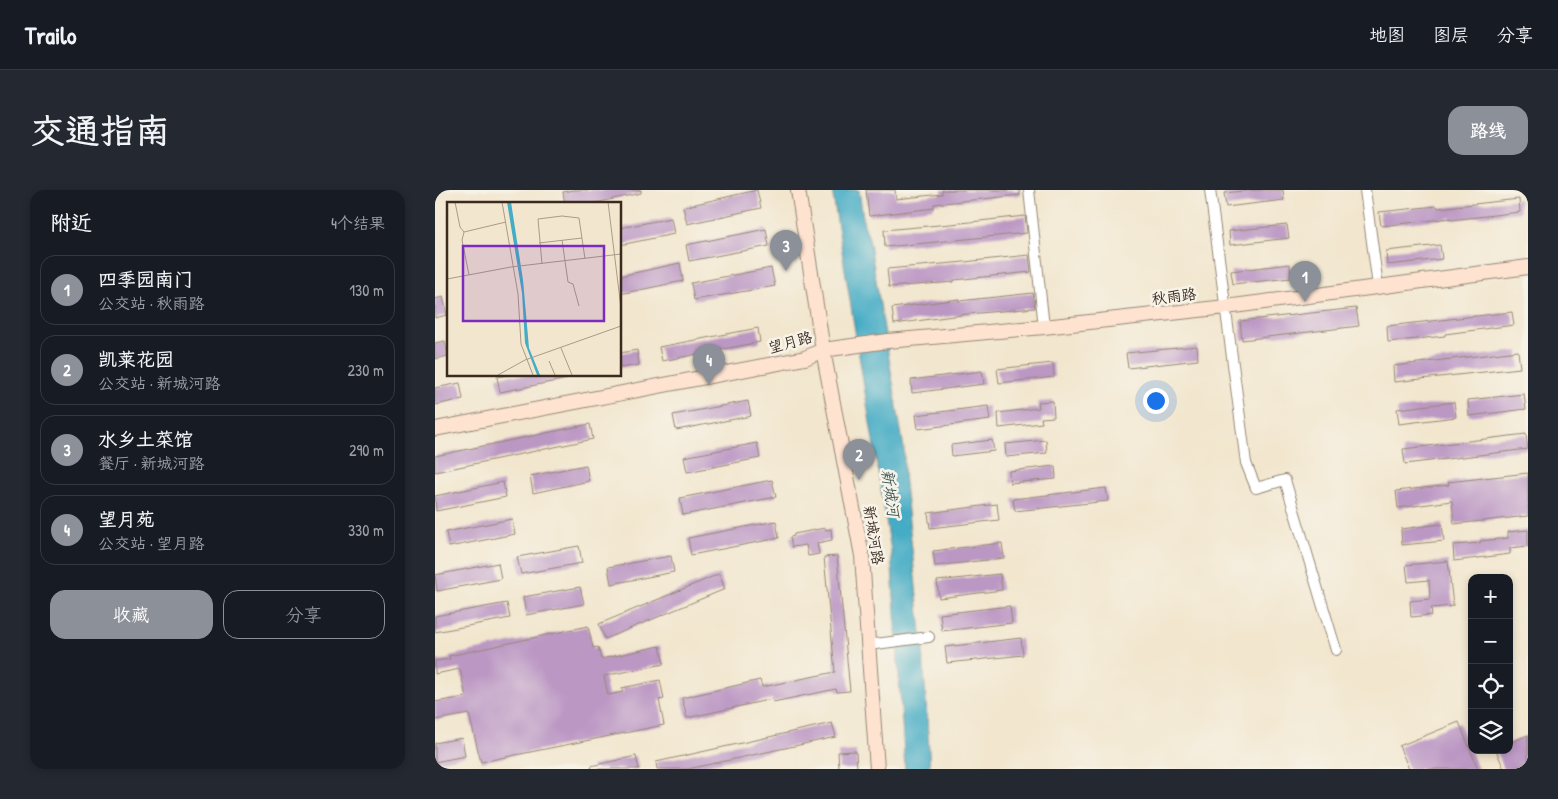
<!DOCTYPE html>
<html lang="zh">
<head>
<meta charset="utf-8">
<style>
	body { margin:0; font-family:"Patrick Hand","LXGW WenKai TC",sans-serif; background:#242831; color:#f1f3f6 }
	.controls { position:absolute; right:15px; bottom:15px; display:grid; overflow:hidden; border-radius:10px; box-shadow:0 2px 8px #0003 }
	.controls button { width:45px; height:45px; display:grid; place-items:center; padding:0; border:0; border-bottom:1px solid #363941; background:#171b24; color:#f1f3f6; font:25px sans-serif }
	.you { position:absolute; left:720px; top:210px; width:18px; height:18px; margin:-12px; border:4px solid #fff; border-radius:50%; background:#1a73e8; box-shadow:0 0 0 8px #1a73e833 }
	.badge { display:grid; place-items:center; width:32px; height:32px; border-radius:50%; background:#8c9099; color:#fff; font-size:16px; font-weight:700 }
	.pin { position:absolute; translate:-50% -41px; filter:drop-shadow(0 1px 2px #0008) }
	.pin::after { content:''; position:absolute; top:26px; width:18px; height:15px; background:inherit; clip-path:polygon(0 0,100% 0,50% 100%) }
	.list { margin:0; padding:0; list-style:none }
	h2 { display:flex; justify-content:space-between; align-items:center; height:65px; margin:0; padding:0 20px; font-size:21px }
	h2 small { font-size:16px; font-weight:400; color:#9ea1a6 }
	.list li { display:grid; grid-template-columns:32px 1fr auto; gap:15px; align-items:center; box-sizing:border-box; height:70px; margin:0 10px 10px; padding:0 10px; border:1px solid #363941; border-radius:15px }
	.list b { display:block; font-size:19px; white-space:nowrap }
	.list p { margin:0; font-size:16px; white-space:nowrap; color:#9ea1a6 }
	.list em { font-size:16px; font-style:normal; color:#9ea1a6 }
	.actions { display:flex; gap:10px; padding:15px 20px }
	.actions a { flex:1; padding:11px 0; border:1px solid #8c9099; border-radius:15px; text-align:center; font-size:18px; color:#8c9099 }
	.actions .main { background:#8c9099; color:#fff }
	.icon { flex:none; width:28px; height:28px; fill:none; stroke:currentColor; stroke-width:2; stroke-linecap:round; stroke-linejoin:round }
	.map { position:relative; flex:none; width:1093px; height:579px; overflow:hidden; border-radius:15px }
	header { display:flex; align-items:center; gap:30px; box-sizing:border-box; height:70px; padding:0 25px; background:#171b24; border-bottom:1px solid #363941 }
	header strong { font-size:24px }
	nav { display:flex; gap:28px; margin-inline-start:auto; font-size:18px }
	.intro { display:flex; align-items:center; justify-content:space-between; box-sizing:border-box; height:120px; padding:0 30px }
	h1 { margin:0; font-size:35px }
	.button { padding:12px 22px; border-radius:15px; background:#8c9099; color:#fff; font-size:18px; font-weight:700 }
	main { display:flex; gap:30px; padding:0 30px }
	aside { flex:1; background:#171b24; border-radius:15px; box-shadow:0 2px 8px #0003 }
	.map>svg:first-child { display:block }
	.water { fill:#45acc5; stroke:#406b72 }
	.building { fill:#bb97c4 }
	.lines { fill:none; stroke-linecap:round; stroke-linejoin:round }
	.street-casing { stroke:#968876; stroke-width:12 }
	.secondary-casing { stroke:#968876; stroke-width:16 }
	.street { stroke:#fff; stroke-width:10 }
	.secondary { stroke:#fee3d1; stroke-width:14 }
	.labels { text-anchor:middle; dominant-baseline:central; stroke-width:5; stroke-linejoin:round; paint-order:stroke }
	.street-label { font-size:15px; fill:#3b2a1e; stroke:#f7f3e8 }
	.water-label { font-size:16px; font-style:italic; fill:#3e5858; stroke:#f7f3e8 }
	.inset-road { fill:none; stroke:#a99b88; stroke-width:1 }
	.view { fill:#7b2cbf; fill-opacity:0.15; stroke:#7b2cbf; stroke-width:2.5 }
	.inset-edge { fill:none; stroke:#3b2a1e; stroke-width:2.5 }
</style>
</head>
<body>
<header>
<strong>Trailo</strong>
<nav><a>地图</a><a>图层</a><a>分享</a></nav>
</header>
<div class="intro"><h1>交通指南</h1><a class="button">路线</a></div>
<main>
<aside>
<h2>附近<small>4个结果</small></h2>
<ul class="list">
<li><span class="badge">1</span><div><b>四季园南门</b><p>公交站 · 秋雨路</p></div><em>130 m</em></li>
<li><span class="badge">2</span><div><b>凯莱花园</b><p>公交站 · 新城河路</p></div><em>230 m</em></li>
<li><span class="badge">3</span><div><b>水乡土菜馆</b><p>餐厅 · 新城河路</p></div><em>290 m</em></li>
<li><span class="badge">4</span><div><b>望月苑</b><p>公交站 · 望月路</p></div><em>330 m</em></li>
</ul>
<div class="actions"><a class="main">收藏</a><a>分享</a></div>
</aside>
<div class="map">
<svg width="1093" height="579" viewBox="0 0 1093 579">
	<rect width="100%" height="100%" fill="#f7f3e8"/>
	<filter id="ink" filterUnits="userSpaceOnUse"><feTurbulence type="fractalNoise" baseFrequency=".02" numOctaves="2"/><feDisplacementMap in="SourceGraphic" scale="10" xChannelSelector="R" yChannelSelector="G"/><feConvolveMatrix kernelMatrix="1 2 1 2 8 2 1 2 1" color-interpolation-filters="sRGB"/></filter>
	<filter id="wash" filterUnits="userSpaceOnUse"><feTurbulence type="fractalNoise" baseFrequency=".0096" numOctaves="4" result="noise"/><feDisplacementMap in="SourceGraphic" scale="20" xChannelSelector="R" yChannelSelector="G"/><feGaussianBlur stdDeviation="1.12" result="paint"/><feColorMatrix in="noise" values="0 0 0 0 0 0 0 0 0 0 0 0 0 0 0 0 0 1.4 0 .05"/><feComposite in="paint" operator="in"/></filter>
	<g filter="url(#wash)">
		<rect width="100%" height="100%" fill="#f2e6ce"/>
		<path class="water" d="M397 0H424L429 35 434 48 469 259V284L488 462 495 579H470L456 361Z"/>
		<g id="blocks">
			<g class="building">
				<path d="M138 0H206V3L155 14H130L128 2Z"/>
				<path d="M322 0 326 18 252 34 248 17Z"/>
				<path d="M431 0H460L461 9 507 4V0H585V5L499 14V18L434 26Z"/>
				<path d="M818 0H848L849 10 791 17 789 3Z"/>
				<path d="M1084 9 1085 22 1016 30V28L946 36 944 22 1002 16 1003 18Z"/>
				<path d="M590 26 592 43 450 57 449 40 526 33Z"/>
				<path d="M236 28 239 44 185 55V38Z"/>
				<path d="M852 35 854 48 795 55 794 41Z"/>
				<path d="M331 39 334 56 254 71 251 55Z"/>
				<path d="M1005 55 1007 69 952 75 951 61Z"/>
				<path d="M594 65 596 82 519 90V92L454 97 452 79 529 72Z"/>
				<path d="M245 73 248 91 185 104V86Z"/>
				<path d="M855 74 856 88 798 94 796 81Z"/>
				<path d="M336 78 340 96 259 110 256 93Z"/>
				<path d="M598 103 600 118 533 124 459 134 457 118 524 109V111Z"/>
				<path d="M8 107 12 125 0 128V109Z"/>
				<path d="M921 118 924 136 807 150 805 131Z"/>
				<path d="M1077 122 1079 135 1010 144V146L953 152 952 136Z"/>
				<path d="M323 138 325 152 227 171 224 157Z"/>
				<path d="M10 151 13 166 0 169V153Z"/>
				<path d="M762 156 763 170 693 178 691 163Z"/>
				<path d="M202 160 204 175 185 178V163Z"/>
				<path d="M1083 161 1085 178 959 192 958 176Z"/>
				<path d="M618 173 619 187 564 193 562 179Z"/>
				<path d="M547 181 549 194 477 203 476 190Z"/>
				<path d="M74 185H132V189L65 202 62 187Z"/>
				<path d="M25 193 28 209 0 215V198Z"/>
				<path d="M1089 204 1091 219 1034 226 1033 210Z"/>
				<path d="M313 211 316 226 241 240 238 225Z"/>
				<path d="M618 211 619 227 606 228 607 233 564 238 563 223 604 218 603 212Z"/>
				<path d="M1019 212 1021 227 964 234 962 219Z"/>
				<path d="M553 216 555 230 483 239 481 225Z"/>
				<path d="M155 234 158 249 0 282V266Z"/>
				<path d="M1091 244 1093 259 970 274 968 259Z"/>
				<path d="M557 250 559 261 517 266 516 255Z"/>
				<path d="M611 250 612 263 571 267 570 254Z"/>
				<path d="M322 253 325 268 252 282 249 267Z"/>
				<path d="M151 275 154 291 98 303 95 286Z"/>
				<path d="M620 276 621 289 575 293 574 281Z"/>
				<path d="M1093 283V326L1019 334 1017 311 963 318 961 301 1014 295 1013 292Z"/>
				<path d="M337 290 341 307 248 325 245 308Z"/>
				<path d="M68 292 71 307 1 321 0 306Z"/>
				<path d="M671 298 673 311 580 321 578 309Z"/>
				<path d="M562 314 564 330 495 338 493 323Z"/>
				<path d="M77 329 80 344 14 357 11 342Z"/>
				<path d="M341 331 344 348 256 365 253 348Z"/>
				<path d="M1007 334 1009 351 967 355 966 339Z"/>
				<path d="M390 338 391 340 396 339 397 350 382 353 384 364 373 366 371 355 357 357 355 347 359 346V344Z"/>
				<path d="M1093 340V356L1075 358V364L1019 371 1018 355 1045 353V351L1073 348V342Z"/>
				<path d="M567 353 569 368 500 376 498 361Z"/>
				<path d="M144 356 147 373 86 384 82 367Z"/>
				<path d="M236 366 239 382 176 394 173 377Z"/>
				<path d="M402 366 415 501 402 502 401 499 338 512 337 509 252 528 247 508 325 490 327 497 400 482 389 367Z"/>
				<path d="M1013 371 1018 416 996 418 997 425 976 427 975 411 995 409 994 390 973 392 971 375Z"/>
				<path d="M63 373 66 389 2 401 0 385Z"/>
				<path d="M284 384 290 399 170 449 164 434Z"/>
				<path d="M565 384 567 400 504 408 502 391Z"/>
				<path d="M145 397 149 414 91 425 88 407Z"/>
				<path d="M72 413 75 428 0 442V426Z"/>
				<path d="M575 416 577 433 507 441 505 424Z"/>
				<path d="M153 436 158 458 163 457 166 469 225 456 229 474 169 486 173 505 188 502 187 498 225 490 229 509 224 510 229 535 46 572 34 524 0 530V512L31 507 25 479 0 484V471L15 469 14 466Z"/>
				<path d="M586 448 588 465 512 473 510 457Z"/>
				<path d="M1024 532 1043 579H974L964 556Z"/>
				<path d="M397 533 401 547 253 579H222L221 572Z"/>
				<path d="M1093 545V572L1076 579H1069L1061 560H1074V553Z"/>
				<path d="M27 548 30 566 0 572V553Z"/>
				<path d="M421 561 422 579H404L403 562Z"/>
				<path d="M201 566 204 579H157L156 576Z"/>
			</g>
		</g>
	</g>
	<g filter="url(#ink)">
		<use href="#blocks" fill-opacity="0" stroke="#968876" stroke-width="1"/>
		<g class="lines">
			<g class="street-casing">
				<g id="street">
					<path d="M594 0 609 137"/>
					<path d="M775 0 811 273 821 298 850 290 901 460"/>
					<path d="M930 0 943 96"/>
					<path d="M433 455 494 447"/>
				</g>
			</g>
			<g class="secondary-casing">
				<g id="secondary">
					<path d="M363 0 388 160 427 366 442 579"/>
					<path d="M0 239 370 168 388 160 453 151 609 137 791 117 1093 77"/>
				</g>
			</g>
			<use href="#street" class="street"/>
			<use href="#secondary" class="secondary"/>
		</g>
	</g>
	<g class="labels">
		<g class="street-label">
			<text transform="translate(739 106) rotate(-7)">秋雨路</text>
			<text transform="translate(355 152) rotate(-15)">望月路</text>
			<text transform="translate(439 345) rotate(81)">新城河路</text>
		</g>
		<g class="water-label">
			<text transform="translate(456 303) rotate(82)">新城河</text>
		</g>
	</g>
	<g transform="translate(12 12)">
		<rect width="174" height="174" fill="#f2e6ce"/>
		<path d="M60 0H64L76 78 82 146 93 173H90L78 141 75 91Z" fill="#45acc5"/>
		<path class="inset-road" d="M8 0 13 25 17 30 15 38 22 73M55 0 71 92 74 142 86 173M161 0 174 106M17 30 59 20M115 38 121 80 126 82 132 104M92 41 135 36M95 62 91 17 115 14 132 16 138 57M0 77 64 65 174 52M114 146 125 173M102 159 108 173M51 173 78 158 174 124"/>
		<path class="view" d="M16 44H157V119H16Z"/>
		<rect width="174" height="174" class="inset-edge"/>
	</g>
</svg>
<div class="controls">
<button>+</button>
<button>−</button>
<button><svg class="icon" aria-label="locate" viewBox="0 0 24 24"><circle cx="12" cy="12" r="6"/><path d="M12 2v4M12 18v4M2 12h4M18 12h4"/></svg></button>
<button><svg class="icon" aria-label="layers" viewBox="0 0 24 24"><path d="M12 4l9 5-9 5-9-5zM3 14l9 5 9-5"/></svg></button>
</div>
<div class="you"></div>
<div class="pin badge" style="left:870px;top:112px">1</div>
<div class="pin badge" style="left:424px;top:290px">2</div>
<div class="pin badge" style="left:351px;top:81px">3</div>
<div class="pin badge" style="left:274px;top:195px">4</div>
</div>
</main>
</body>
</html>
